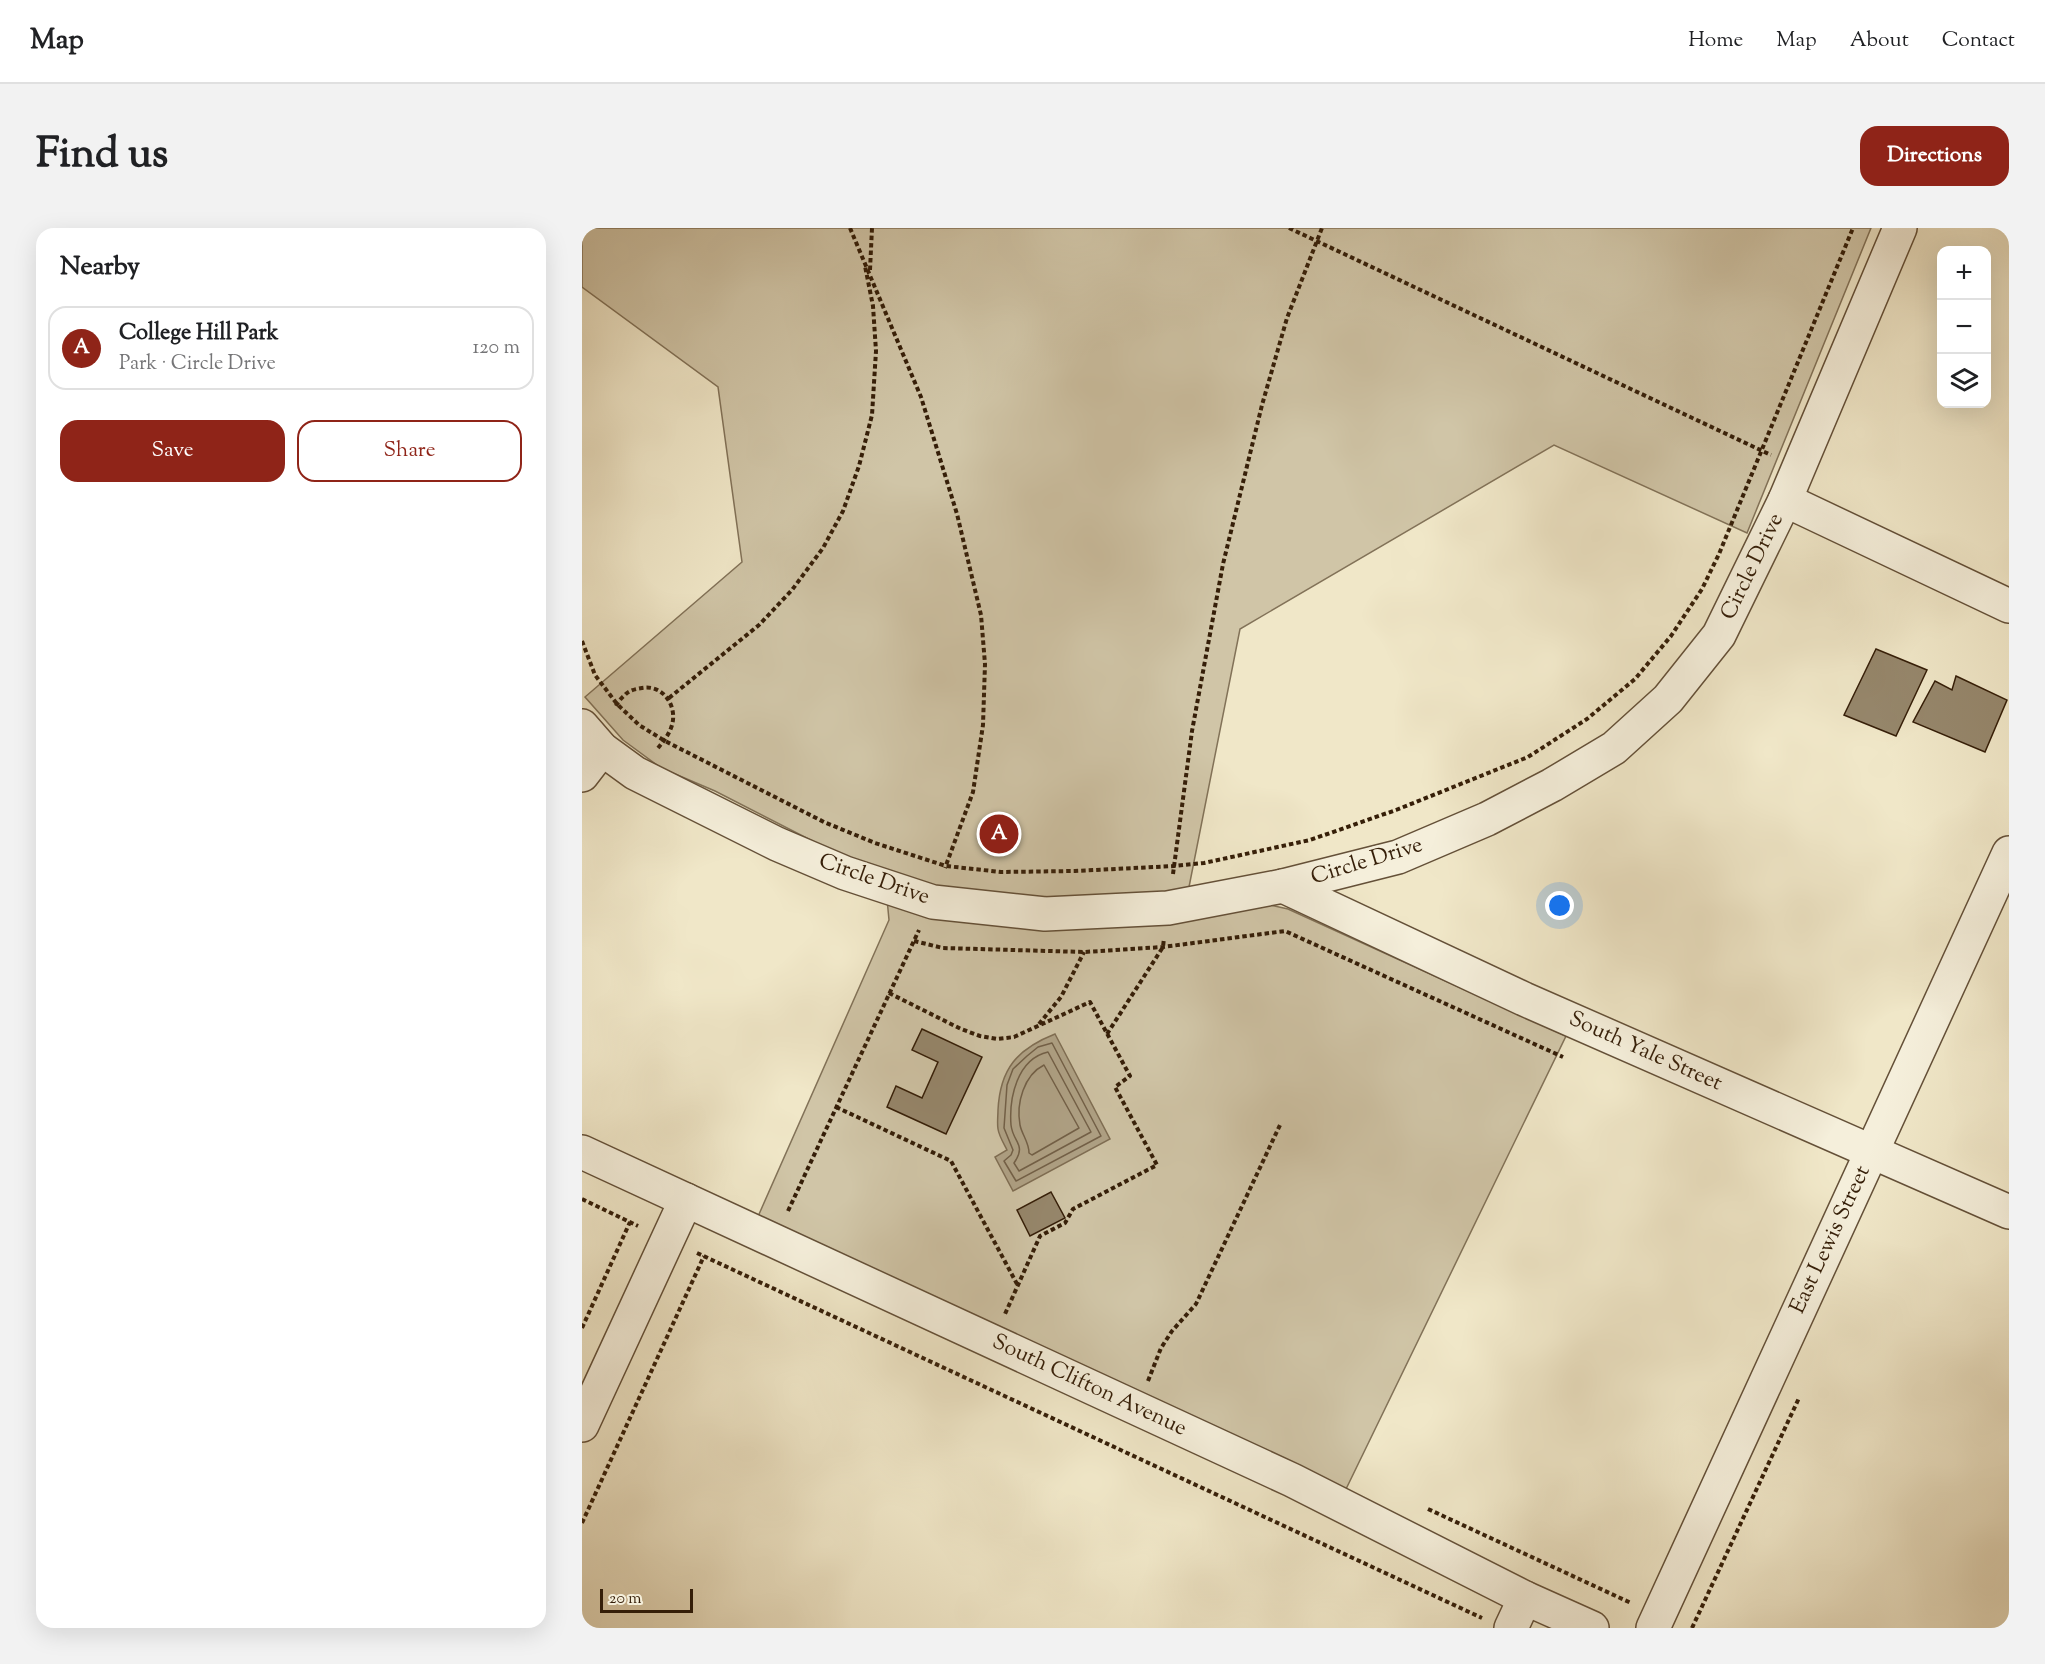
<!DOCTYPE html>
<html lang="en">
<head>
<meta charset="utf-8">
<style>
	body { margin:0; font-family:"Sorts Mill Goudy",serif; background:#f2f2f2; color:#202124 }
	.controls { position:absolute; right:18px; top:18px; display:grid; overflow:hidden; border-radius:12px; box-shadow:0 6px 24px #0002 }
	.controls button { width:54px; height:54px; display:grid; place-items:center; padding:0; border:0; border-bottom:2px solid #e0e0e0; background:#fff; color:#202124; font:30px sans-serif }
	.scale { position:absolute; left:18px; bottom:15px; width:93px; box-sizing:border-box; padding-left:6px; border:3px solid #351e08; border-top:0; font-size:16px; line-height:21px; white-space:nowrap; color:#351e08; -webkit-text-stroke:4px #f5efdb; paint-order:stroke }
	.you { position:absolute; left:978px; top:678px; width:21px; height:21px; margin:-15px; border:4px solid #fff; border-radius:50%; background:#1a73e8; box-shadow:0 0 0 9px #1a73e833 }
	.badge { display:grid; place-items:center; width:39px; height:39px; border-radius:50%; background:#8f2418; color:#fff; font-size:20px; font-weight:700 }
	.pin { position:absolute; translate:-50% -50%; border:3px solid #fff; box-shadow:0 2px 6px #0006 }
	.list { margin:0; padding:0; list-style:none }
	h2 { display:flex; justify-content:space-between; align-items:center; height:78px; margin:0; padding:0 24px; font-size:26px }
	h2 small { font-size:20px; font-weight:400; color:#757577 }
	.list li { display:grid; grid-template-columns:39px 1fr auto; gap:18px; align-items:center; box-sizing:border-box; height:84px; margin:0 12px 12px; padding:0 12px; border:2px solid #e0e0e0; border-radius:18px }
	.list b { display:block; font-size:22px; white-space:nowrap }
	.list p { margin:0; font-size:20px; white-space:nowrap; color:#757577 }
	.list em { font-size:20px; font-style:normal; color:#757577 }
	.actions { display:flex; gap:12px; padding:18px 24px }
	.actions a { flex:1; padding:14px 0; border:2px solid #8f2418; border-radius:18px; text-align:center; font-size:21px; color:#8f2418 }
	.actions .main { background:#8f2418; color:#fff }
	.icon { flex:none; width:33px; height:33px; fill:none; stroke:currentColor; stroke-width:2; stroke-linecap:round; stroke-linejoin:round }
	.map { position:relative; flex:none; width:1427px; height:1400px; overflow:hidden; border-radius:18px }
	header { display:flex; align-items:center; gap:36px; box-sizing:border-box; height:84px; padding:0 30px; background:#fff; border-bottom:2px solid #e0e0e0 }
	header strong { font-size:28px }
	nav { display:flex; gap:33px; margin-inline-start:auto; font-size:21px }
	.intro { display:flex; align-items:center; justify-content:space-between; box-sizing:border-box; height:144px; padding:0 36px }
	h1 { margin:0; font-size:42px }
	.button { padding:15px 27px; border-radius:18px; background:#8f2418; color:#fff; font-size:21px; font-weight:700 }
	main { display:flex; gap:36px; padding:0 36px }
	aside { flex:1; background:#fff; border-radius:18px; box-shadow:0 6px 24px #0002 }
	.map>svg:first-child { display:block }
	.green { fill:#d0c5a7; stroke:#827258; stroke-width:1.5 }
	.water { fill:#b0a387; stroke:#7f6e54; stroke-width:1.5 }
	.lines { fill:none; stroke-linecap:round; stroke-linejoin:round }
	.shore { stroke:#726048; stroke-width:1.5 }
	.building { fill:#96876c; stroke:#351e08; stroke-width:1.5 }
	.minor-casing { stroke:#645038; stroke-width:36 }
	.path { stroke:#351e08; stroke-width:4; stroke-dasharray:4.5 3; stroke-linecap:butt }
	.minor { stroke:#f5efdb; stroke-width:33 }
	.labels { text-anchor:middle; dominant-baseline:central; stroke-width:4.5; stroke-linejoin:round; paint-order:stroke }
	.street-label { font-size:22px; fill:#351e08; stroke:#f5efdb }
</style>
</head>
<body>
<header>
<strong>Map</strong>
<nav><a>Home</a><a>Map</a><a>About</a><a>Contact</a></nav>
</header>
<div class="intro"><h1>Find us</h1><a class="button">Directions</a></div>
<main>
<aside>
<h2>Nearby<small></small></h2>
<ul class="list">
<li><span class="badge">A</span><div><b>College Hill Park</b><p>Park · Circle Drive</p></div><em>120 m</em></li>
</ul>
<div class="actions"><a class="main">Save</a><a>Share</a></div>
</aside>
<div class="map">
<svg width="1427" height="1400" viewBox="0 0 1427 1400">
	<rect width="100%" height="100%" fill="#f0e7c8"/>
	<filter id="stains"><feTurbulence type="fractalNoise" baseFrequency=".00333" numOctaves="4"/><feColorMatrix values="0 0 0 0 .2 0 0 0 0 .09 0 0 0 0 .02 0 0 0 .5 -.17"/></filter>
	<radialGradient id="worn" r=".72"><stop offset=".6" stop-color="#630" stop-opacity="0"/><stop offset="1" stop-color="#630" stop-opacity=".3"/></radialGradient>
	<path class="green" d="M0 0H1289L1165 305 972 217 658 401 607 659 706 681 984 808 764 1261 174 993 307 692 303 650 133 563 79 540 41 512 3 469 160 334 136 159 0 59Z"/>
	<path class="water" d="M473 806 528 911 431 963 413 929 425 922C422 916 417 908 416 901 415 895 416 888 416 882 418 841 435 821 473 806Z"/>
	<g class="lines">
		<g class="shore">
			<path d="M470 815 519 908 434 953 422 933 429 927 431 922 422 900 425 857 431 841 445 828 456 819Z"/>
			<path d="M466 824 509 904 437 943 432 935C445 916 431 915 429 897 427 870 435 831 466 824Z"/>
			<path d="M462 837 497 900 450 927 447 925C447 914 440 907 438 897 434 875 442 847 462 837Z"/>
		</g>
	</g>
	<g class="building">
		<path d="M1294 421 1345 442 1314 508 1262 487Z"/>
		<path d="M1374 448 1425 472 1403 524 1331 494 1353 453 1370 462Z"/>
		<path d="M340 801 400 829 364 906 305 879 314 858 340 870 356 834 330 822Z"/>
		<path d="M469 964 483 990 448 1008 435 982Z"/>
	</g>
	<g class="lines">
		<g class="minor-casing">
			<g id="minor">
				<path d="M1203 272 1427 378"/>
				<path d="M0 498 20 521 53 545 195 616 263 645 351 674 463 686 586 680 701 658 816 629 905 591 970 557 1032 520 1086 471 1137 407 1203 272 1318 0"/>
				<path d="M0 547 20 521"/>
				<path d="M701 658 942 771 1427 984"/>
				<path d="M0 924 710 1252 943 1370 1010 1400"/>
				<path d="M0 1197 104 972"/>
				<path d="M929 1400 943 1370"/>
				<path d="M1071 1400 1427 625"/>
			</g>
		</g>
		<g class="path">
			<path d="M268 0 339 169 375 286 399 387 403 436 401 497 391 564 363 640"/>
			<path d="M707 0 1189 227"/>
			<path d="M288 42 290 0"/>
			<path d="M0 413 13 447 35 476 57 497 83 513 242 594 293 615 364 638 419 644 493 643 592 638 622 635 728 612 814 582 946 529 1005 491 1053 451 1089 408 1120 361 1137 326 1271 0"/>
			<path d="M87 470 177 397 210 362 241 320 261 283 277 238 290 187 294 123 291 78 283 38"/>
			<path d="M34 478C36 474 39 470 43 467 47 462 54 461 60 460 82 456 97 480 89 500 86 508 81 514 76 520"/>
			<path d="M591 646 610 503 641 336 680 177 705 90 740 0"/>
			<path d="M332 713 361 720 502 724 581 719 703 703 981 829"/>
			<path d="M307 765 379 801 398 808 415 811 432 809 508 774 548 848 533 859 575 937 491 981 483 995 458 1008 423 1086"/>
			<path d="M457 796 479 769 502 724"/>
			<path d="M525 806 581 719 582 710"/>
			<path d="M254 879 369 933 435 1056"/>
			<path d="M0 971 56 998"/>
			<path d="M206 983 337 702"/>
			<path d="M115 1025 900 1390"/>
			<path d="M0 1100 48 994"/>
			<path d="M566 1153 579 1120 590 1103 614 1076 698 897"/>
			<path d="M846 1281 1049 1375"/>
			<path d="M0 1295 122 1028"/>
			<path d="M1110 1400 1217 1170"/>
		</g>
		<use href="#minor" class="minor"/>
	</g>
	<g class="labels">
		<g class="street-label">
			<text transform="translate(1171 339) rotate(-64)">Circle Drive</text>
			<text transform="translate(785 634) rotate(-17)">Circle Drive</text>
			<text transform="translate(292 652) rotate(19)">Circle Drive</text>
			<text transform="translate(1063 824) rotate(24)">South Yale Street</text>
			<text transform="translate(1249 1012) rotate(-65)">East Lewis Street</text>
			<text transform="translate(507 1158) rotate(25)">South Clifton Avenue</text>
		</g>
	</g>
	<rect width="100%" height="100%" filter="url(#stains)"/>
	<rect width="100%" height="100%" fill="url(#worn)"/>
</svg>
<div class="controls">
<button>+</button>
<button>−</button>
<button><svg class="icon" aria-label="layers" viewBox="0 0 24 24"><path d="M12 4l9 5-9 5-9-5zM3 14l9 5 9-5"/></svg></button>
</div>
<div class="scale">20 m</div>
<div class="you"></div>
<div class="pin badge" style="left:417px;top:606px">A</div>
</div>
</main>
</body>
</html>
